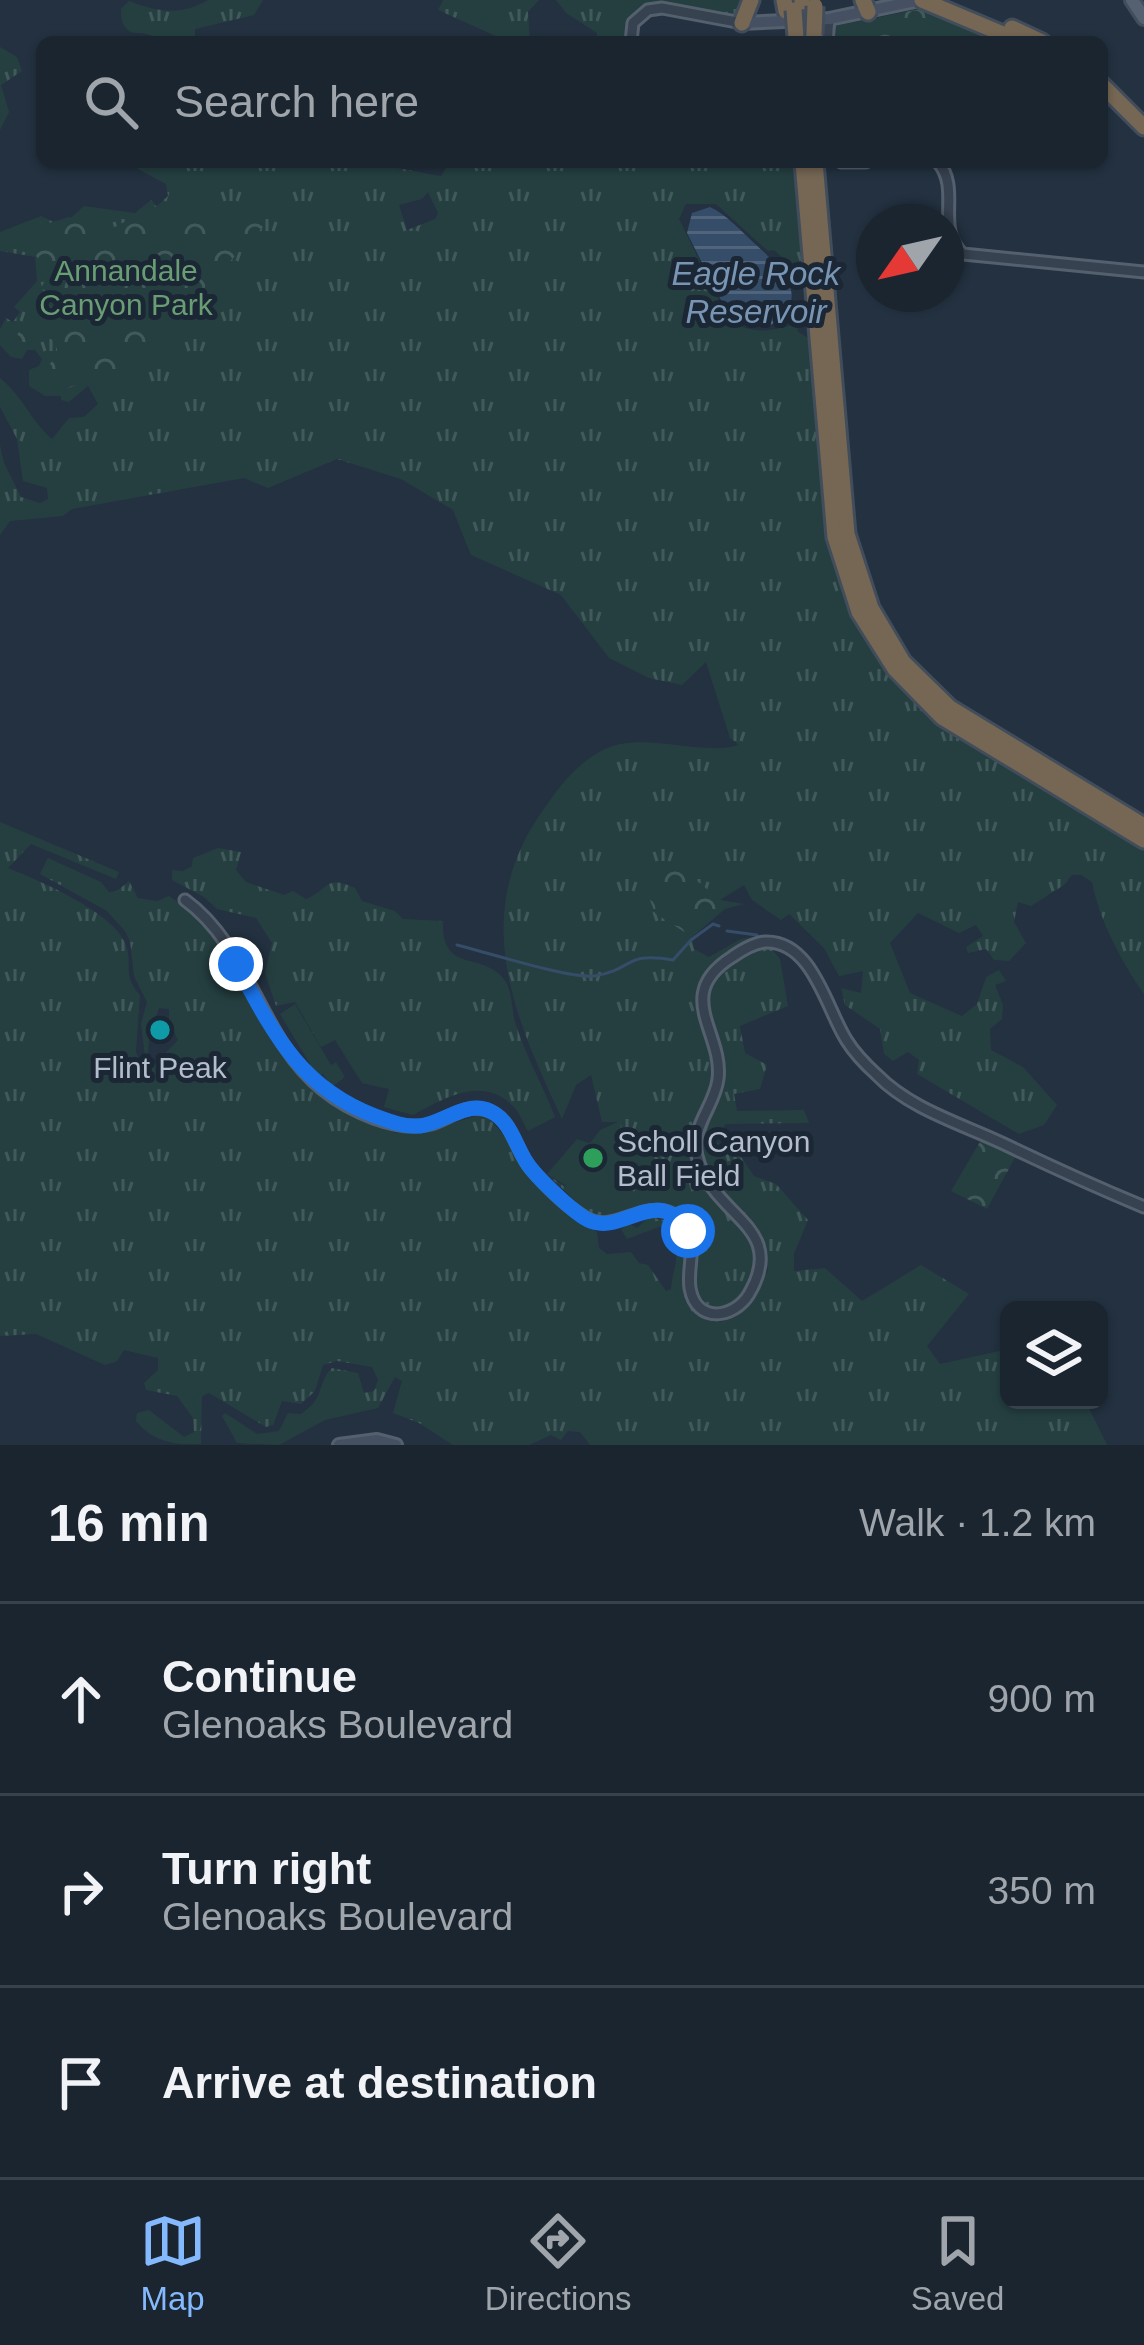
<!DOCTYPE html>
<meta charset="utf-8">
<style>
:root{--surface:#1a2530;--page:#27313c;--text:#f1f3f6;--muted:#9fa5ab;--line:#38424c;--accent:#85b9fe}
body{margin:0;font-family:Arial,sans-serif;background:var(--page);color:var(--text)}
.controls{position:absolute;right:36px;bottom:36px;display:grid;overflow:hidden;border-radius:18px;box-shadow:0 3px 9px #0004}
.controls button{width:108px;height:108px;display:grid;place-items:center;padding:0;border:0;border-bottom:3px solid var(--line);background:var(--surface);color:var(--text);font:60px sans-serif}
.compass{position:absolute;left:856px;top:204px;width:108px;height:108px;border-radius:50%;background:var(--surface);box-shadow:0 3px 9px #0004;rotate:236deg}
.stop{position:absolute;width:36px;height:36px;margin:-27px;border:9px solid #1a73e8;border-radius:50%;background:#fff}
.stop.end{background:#1a73e8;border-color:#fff;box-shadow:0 3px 12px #0008}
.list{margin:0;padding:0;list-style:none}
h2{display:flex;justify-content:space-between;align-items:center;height:156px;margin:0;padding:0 48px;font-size:51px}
h2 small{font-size:39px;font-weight:400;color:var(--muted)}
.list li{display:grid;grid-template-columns:78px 1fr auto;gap:36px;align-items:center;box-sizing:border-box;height:192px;padding:0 48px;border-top:3px solid var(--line)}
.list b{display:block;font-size:45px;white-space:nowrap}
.list p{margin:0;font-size:39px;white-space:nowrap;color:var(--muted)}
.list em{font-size:39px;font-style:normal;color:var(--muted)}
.icon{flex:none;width:66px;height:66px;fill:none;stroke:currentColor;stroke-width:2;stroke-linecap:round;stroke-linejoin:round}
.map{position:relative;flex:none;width:1144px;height:1445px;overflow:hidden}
.search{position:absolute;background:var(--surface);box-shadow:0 3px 9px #0004;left:36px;right:36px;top:36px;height:132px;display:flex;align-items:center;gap:30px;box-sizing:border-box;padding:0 42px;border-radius:18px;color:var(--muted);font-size:45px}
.sheet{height:732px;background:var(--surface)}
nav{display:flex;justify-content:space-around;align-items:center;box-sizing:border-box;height:168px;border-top:3px solid var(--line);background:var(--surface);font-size:33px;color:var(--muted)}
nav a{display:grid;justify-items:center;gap:6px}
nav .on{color:var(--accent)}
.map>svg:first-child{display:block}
</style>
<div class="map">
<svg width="1144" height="1445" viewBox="0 0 1144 1445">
<defs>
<pattern id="grass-tufts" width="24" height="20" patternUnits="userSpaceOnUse" patternTransform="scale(3)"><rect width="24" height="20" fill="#253f41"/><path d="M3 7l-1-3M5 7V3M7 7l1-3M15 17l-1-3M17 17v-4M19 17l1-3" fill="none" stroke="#42595b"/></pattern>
<pattern id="forest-crowns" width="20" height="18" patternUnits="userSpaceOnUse" patternTransform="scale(3)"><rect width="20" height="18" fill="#253f41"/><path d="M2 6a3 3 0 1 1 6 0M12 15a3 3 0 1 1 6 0" fill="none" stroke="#42595b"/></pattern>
<pattern id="water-rules" width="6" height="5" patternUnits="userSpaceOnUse" patternTransform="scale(3)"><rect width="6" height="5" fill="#354d68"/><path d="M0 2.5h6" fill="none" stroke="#50657c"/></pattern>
</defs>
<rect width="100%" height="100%" fill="#233140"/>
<g fill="url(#grass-tufts)" fill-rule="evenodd">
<path d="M208 0H263L254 15 195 29V37C176 48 164 39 146 34 137 31 133 36 126 28 121 23 121 16 121 9L129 1C158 12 180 16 208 0Z"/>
<polygon points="443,0 539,0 528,12 530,42 497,42 498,37 438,10"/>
<polygon points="556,0 748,0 741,18 650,5 633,18 628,42 590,42 597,40 597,33 566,13"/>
<polygon points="0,47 17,57 22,71 1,85 9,112 0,130"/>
<path d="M135 162H401L397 168 441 176 450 162H795L805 260 790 264 774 250 768 251 716 204H686L679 219 728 319C749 335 774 332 797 323L798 332 810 339C822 490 813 629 948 729 1009 774 1081 804 1144 847V994C1119 958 1099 918 1092 882L1081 875H1072L1064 885 1031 906 1018 902 1014 922 1026 943 1009 961 994 960 986 949 968 953 966 947 983 936 976 925 959 933 918 913 890 943 910 993 962 1016 977 1004 986 977 999 970 1006 981 995 985 1003 1005 1002 1019 990 1029 991 1050 1023 1067 1057 1105 1044 1125 1019 1134 917 1074 919 1060 908 1052 893 1061 884 1054 880 1029 845 1005 841 988 861 993 863 971 839 976 824 948 789 914 781 920 752 900 744 885 720 900 655 913 692 937 694 949 709 957 741 939 761 936 780 959 788 1006 740 1026 745 1053 767 1065 760 1089 734 1094 737 1111 804 1110 809 1123 726 1124 715 1141 741 1157 754 1176 776 1184 808 1220 794 1254V1271L825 1268 862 1301 921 1265 969 1294 927 1346 940 1364 1009 1349V1400H1085L1107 1445H590L580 1432 568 1431 561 1440 551 1435 529 1445H453L419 1423 393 1413 402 1381 395 1377 378 1408 325 1420 279 1445 237 1443 222 1416 225 1413 257 1434 279 1431 288 1413 301 1414C327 1397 316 1383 332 1368L358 1373 364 1393 374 1391 378 1380 372 1367 337 1361 323 1365 315 1391 301 1404 282 1401 273 1425 266 1427 209 1393 202 1396 201 1444C174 1445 153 1442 136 1421L137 1413 149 1410 184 1437 194 1432 193 1418 177 1396 146 1390 144 1383 158 1370V1358L124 1350 117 1361 105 1365 36 1334 0 1336V822L119 872 116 879 31 844 8 868C38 880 113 912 125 943 134 965 121 974 140 995L136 1052 142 1065H154L178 1040 169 1021V1009L159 1008 149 1035 148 1058 145 1056 141 1024 147 1002 134 976 130 941 125 931 107 911 40 874 48 858 101 882 109 892 117 891 129 881 138 898 157 901 169 896 193 912 219 942 259 1017 300 1075 324 1097 395 1133H421L482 1114C504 1129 509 1147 523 1167 542 1193 571 1214 597 1232L599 1248 607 1254 631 1252 639 1263 648 1265 666 1291 671 1289C674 1258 686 1254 661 1226L627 1239 621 1229 630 1224 637 1228 649 1217 673 1222C706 1258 665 1300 720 1322L739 1313 768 1271C761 1200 699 1208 701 1133L695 1128C671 1220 812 1221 731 1310L708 1306 695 1290C700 1241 701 1227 653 1205L620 1215 591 1216 547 1174 565 1187 620 1122H602L591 1075 576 1085 562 1119C515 1018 470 919 539 816 557 790 574 765 603 750 642 730 699 757 739 745L730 738 706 662 682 685 649 678 609 658 561 595 471 555 453 510 401 479 337 459 268 488 244 478 72 509 63 516 10 521 0 535V445L4 463 21 497 40 503 48 499 47 488 23 481 17 439 0 407V378C25 399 30 420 52 439L69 418 84 417 98 404 88 386 69 402 61 400V396H45L29 386V370L39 366 42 359 35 350H27L22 359 11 357 0 345V329L6 318 13 322 20 312 14 307 37 281 35 257 0 251V232L41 216 62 226 84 206 135 213 151 200 157 206 168 196 166 184 138 169ZM428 192 438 213 435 219 407 230 399 205 422 199Z"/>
<path d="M218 848 241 852 236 870 246 882 284 895 293 891 306 899C329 890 324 874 355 888L362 901 395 911 403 919 443 921C441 974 480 951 503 978 513 989 511 1008 515 1022 525 1054 543 1086 555 1117L528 1131C523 1123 520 1113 513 1106 483 1075 444 1098 413 1115L384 1107 389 1089 362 1083 335 1040 321 1047 295 1002 276 1006 265 973 272 943 256 918 217 909 204 897 172 880V870L183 871 192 866 193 858Z"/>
</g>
<g fill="url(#forest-crowns)">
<polygon points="925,8 1009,42 833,42 835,26"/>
<path d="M152 201 166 221C197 200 226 223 257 215L264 226 96 400 86 381 61 391 46 366 58 358 56 343 43 333 33 348 16 338 25 318 35 322 59 299 41 288 47 277 66 281 71 271 66 264 45 269 27 242 43 220 49 223 69 217 109 230 143 212Z"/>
<polygon points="672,860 720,900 744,904 725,909 692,937 655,913 645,887"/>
<polygon points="984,1135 1018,1152 987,1209 951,1191"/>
</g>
<g fill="#253f41">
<polygon points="933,19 968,30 960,42 925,42"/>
<polygon points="295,1004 331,1065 336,1062 345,1077 332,1087 323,1074 317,1076 280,1014"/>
<polygon points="620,1121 629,1192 595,1203 547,1174 577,1139 590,1143 600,1130"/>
</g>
<path fill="url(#water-rules)" d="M710 207C727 215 740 230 754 243 779 266 815 297 771 325L746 327 727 312 687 233 692 213Z"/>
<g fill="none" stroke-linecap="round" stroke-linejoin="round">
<g stroke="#354d68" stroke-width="3">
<polyline points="727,931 757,935"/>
<path d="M457 945C486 952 570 979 594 976 634 970 624 951 673 960L691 940 713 924 719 926"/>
</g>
<defs>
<g id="tertiary">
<polyline points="631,42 633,23 648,10 662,8 742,23"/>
<polyline points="827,42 829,19"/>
<polyline points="841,162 866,162"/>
<path d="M938 162C962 190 934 228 963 254L1144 272"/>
<path d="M185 900C250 947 260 1039 322 1089 349 1111 397 1133 431 1124 448 1119 464 1105 483 1109 513 1115 514 1150 532 1170 546 1186 567 1207 586 1218 614 1235 642 1199 673 1214 704 1231 686 1263 690 1288 696 1324 734 1319 749 1294 789 1225 712 1218 697 1156 690 1127 715 1106 718 1079 724 1033 672 995 732 957 742 950 753 943 765 942 813 940 827 1011 847 1041 855 1054 866 1065 877 1075 910 1109 962 1124 1004 1144 1050 1166 1096 1187 1144 1207"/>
</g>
<g id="secondary">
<polyline points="742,23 829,19 920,0"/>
<polyline points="339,1445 377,1440 396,1445"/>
</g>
<polyline id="primary" points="1132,0 1144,18"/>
<g id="motorway">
<polyline points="784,0 786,11"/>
<polyline points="802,0 803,10"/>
<polyline points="863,0 868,12"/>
<polyline points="922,0 1022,42"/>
<polyline points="742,23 751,0"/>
<polyline points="1012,28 1042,42"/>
<polyline points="805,36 805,42"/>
<polyline points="1102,85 1144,127"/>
<polyline points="803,162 835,537 859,612 895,669 942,717 1144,840"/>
<polyline points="815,162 847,534 871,608 903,662 950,708 1144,826"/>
</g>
</defs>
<use href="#tertiary" stroke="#55606e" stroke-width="15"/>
<use href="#secondary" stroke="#55606e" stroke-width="16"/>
<use href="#primary" stroke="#434e5c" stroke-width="18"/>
<use href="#motorway" stroke="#424d5b" stroke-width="21"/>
<use href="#tertiary" stroke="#374250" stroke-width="9"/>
<use href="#secondary" stroke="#455163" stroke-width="10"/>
<use href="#primary" stroke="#556170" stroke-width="12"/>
<use href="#motorway" stroke="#766754" stroke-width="15"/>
<defs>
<g id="motorway-bridge">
<polyline points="794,10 796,38"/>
<polyline points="814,35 815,6"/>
</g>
</defs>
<use href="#motorway-bridge" stroke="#424d5b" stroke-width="21" stroke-linecap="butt"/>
<use href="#motorway-bridge" stroke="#766754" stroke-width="15"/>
</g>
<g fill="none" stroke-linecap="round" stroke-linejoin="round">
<path stroke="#1a73e8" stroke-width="15" d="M236 964C273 1032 299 1087 375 1116 391 1122 404 1127 420 1126 443 1123 467 1100 490 1111 511 1121 515 1145 527 1163 536 1177 573 1212 588 1220 623 1237 656 1182 688 1231"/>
</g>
<circle fill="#0f9aa8" stroke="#1c2735" stroke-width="4.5" cx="160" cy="1030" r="12"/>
<circle fill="#2e9e5b" stroke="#1c2735" stroke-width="4.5" cx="593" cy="1158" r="12"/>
<g text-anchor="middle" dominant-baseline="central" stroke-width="10" stroke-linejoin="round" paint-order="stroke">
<g font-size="30" fill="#699d73" stroke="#1c2735">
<text x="126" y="270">Annandale<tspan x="126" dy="34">Canyon Park</tspan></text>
</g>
<g font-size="30" fill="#b3bdcb" stroke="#1c2735">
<text x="160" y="1067">Flint Peak</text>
<text x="617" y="1141" text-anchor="start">Scholl Canyon<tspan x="617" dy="34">Ball Field</tspan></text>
</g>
<g font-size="33" font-style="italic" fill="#7995b4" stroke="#1c2735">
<text x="756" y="273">Eagle Rock<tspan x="756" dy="38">Reservoir</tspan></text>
</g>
</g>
</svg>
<div class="controls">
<button><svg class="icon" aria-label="layers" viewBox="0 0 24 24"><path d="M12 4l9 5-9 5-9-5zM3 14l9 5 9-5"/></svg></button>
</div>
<svg class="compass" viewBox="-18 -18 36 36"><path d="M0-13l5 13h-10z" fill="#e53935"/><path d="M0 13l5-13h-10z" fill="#9fa5ab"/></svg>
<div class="stop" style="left:688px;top:1231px"></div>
<div class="stop end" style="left:236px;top:964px"></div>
<div class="search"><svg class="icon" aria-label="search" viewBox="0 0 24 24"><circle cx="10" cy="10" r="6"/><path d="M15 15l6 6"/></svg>Search here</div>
</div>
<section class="sheet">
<h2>16 min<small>Walk · 1.2 km</small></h2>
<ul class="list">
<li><svg class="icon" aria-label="ahead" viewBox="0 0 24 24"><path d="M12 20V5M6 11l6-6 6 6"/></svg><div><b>Continue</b><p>Glenoaks Boulevard</p></div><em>900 m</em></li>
<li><svg class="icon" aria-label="right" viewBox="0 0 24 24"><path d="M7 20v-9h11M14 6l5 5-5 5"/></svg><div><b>Turn right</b><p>Glenoaks Boulevard</p></div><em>350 m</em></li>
<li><svg class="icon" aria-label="arrive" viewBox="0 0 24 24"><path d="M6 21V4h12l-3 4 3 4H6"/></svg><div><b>Arrive at destination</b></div></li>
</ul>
</section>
<nav>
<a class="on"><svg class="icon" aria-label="map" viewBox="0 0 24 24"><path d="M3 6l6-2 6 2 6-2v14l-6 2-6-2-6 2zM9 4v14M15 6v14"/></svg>Map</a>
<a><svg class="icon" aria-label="directions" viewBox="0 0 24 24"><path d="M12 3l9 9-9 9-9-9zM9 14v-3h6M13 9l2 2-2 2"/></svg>Directions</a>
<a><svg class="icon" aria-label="saved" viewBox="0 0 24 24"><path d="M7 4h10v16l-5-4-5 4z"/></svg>Saved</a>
</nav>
